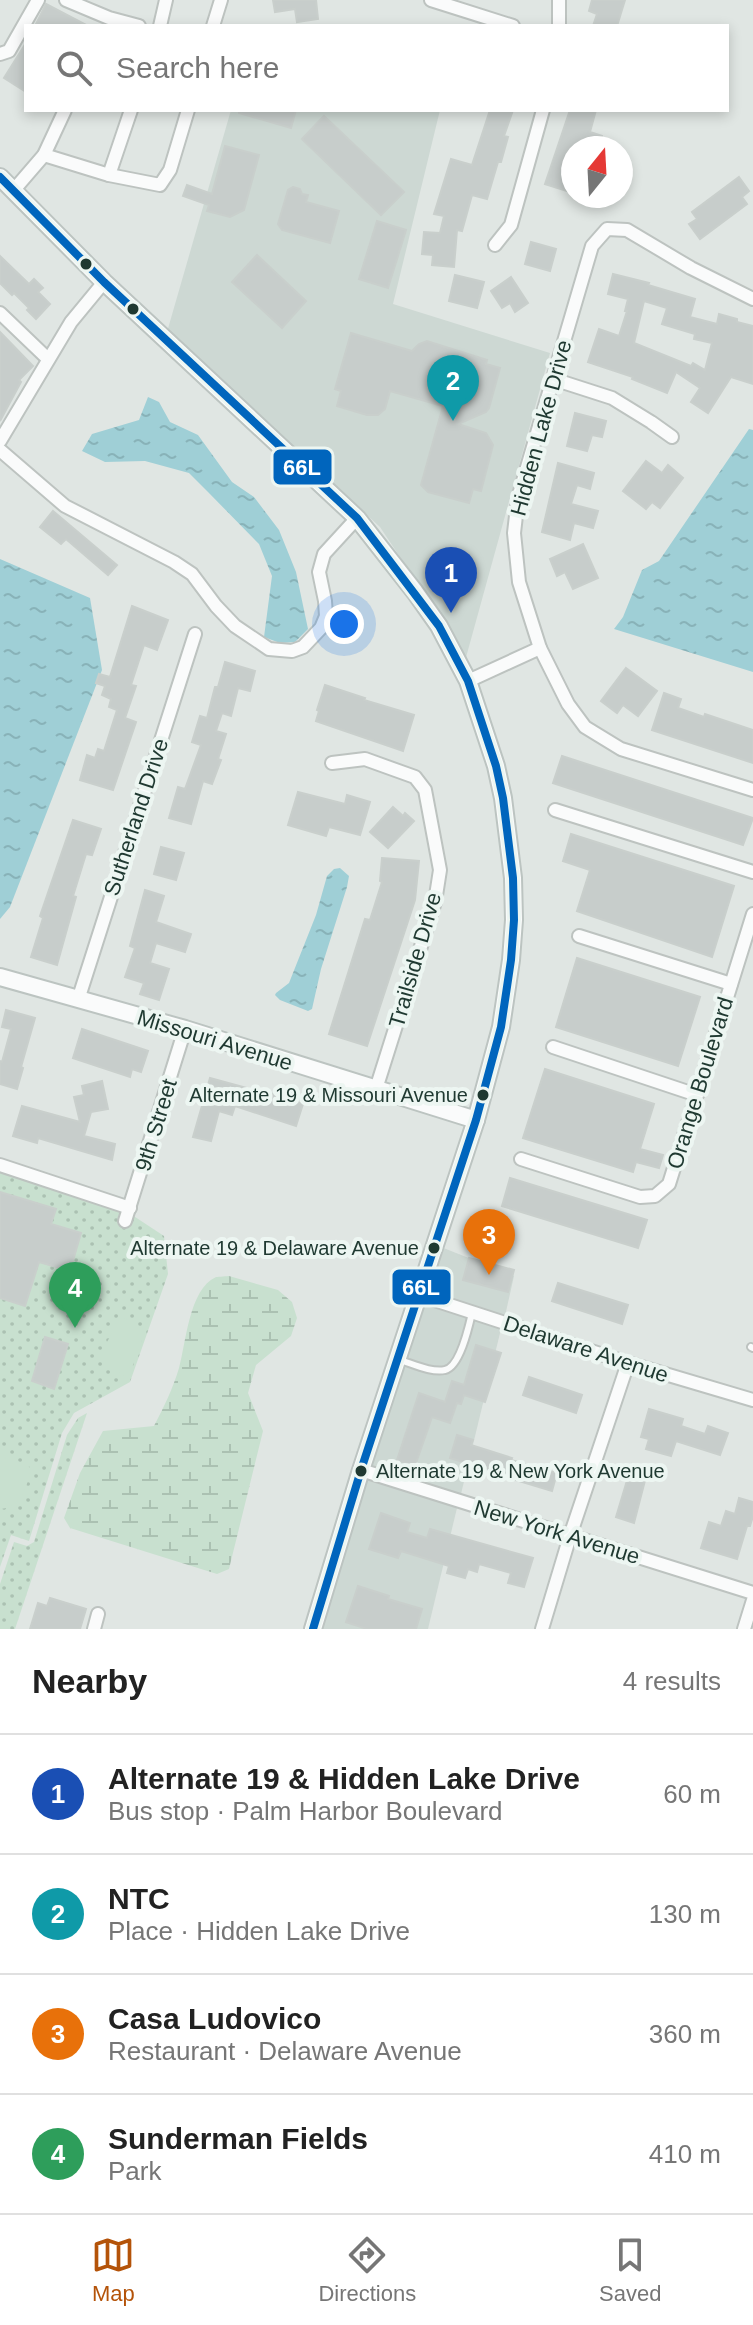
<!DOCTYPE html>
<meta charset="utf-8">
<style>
:root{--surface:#fff;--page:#f6f6f6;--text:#222;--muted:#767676;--line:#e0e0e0;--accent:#b45309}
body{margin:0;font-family:Helvetica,sans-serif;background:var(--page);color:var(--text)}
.compass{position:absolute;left:561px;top:136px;width:72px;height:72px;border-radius:50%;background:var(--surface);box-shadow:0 4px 12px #0003;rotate:18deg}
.you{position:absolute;left:344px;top:624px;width:28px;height:28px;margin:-20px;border:6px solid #fff;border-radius:50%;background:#1a73e8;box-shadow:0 0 0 12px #1a73e833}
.badge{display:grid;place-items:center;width:52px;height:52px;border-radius:50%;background:var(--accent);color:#fff;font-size:26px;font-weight:700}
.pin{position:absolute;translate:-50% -66px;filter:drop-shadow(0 2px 4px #0008)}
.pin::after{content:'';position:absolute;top:42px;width:28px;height:24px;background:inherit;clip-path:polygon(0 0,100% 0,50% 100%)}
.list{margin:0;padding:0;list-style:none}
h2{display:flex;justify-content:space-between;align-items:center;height:104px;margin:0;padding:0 32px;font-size:34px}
h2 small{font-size:26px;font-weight:400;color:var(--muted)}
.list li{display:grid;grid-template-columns:52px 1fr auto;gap:24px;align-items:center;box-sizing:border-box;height:120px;padding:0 32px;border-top:2px solid var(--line)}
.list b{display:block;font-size:30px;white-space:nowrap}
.list p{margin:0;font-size:26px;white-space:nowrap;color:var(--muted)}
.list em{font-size:26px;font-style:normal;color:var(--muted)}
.icon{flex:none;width:44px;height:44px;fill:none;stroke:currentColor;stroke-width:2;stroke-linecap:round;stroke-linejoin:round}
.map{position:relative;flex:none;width:753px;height:1629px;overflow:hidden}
.search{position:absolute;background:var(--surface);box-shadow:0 4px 12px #0003;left:24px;right:24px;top:24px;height:88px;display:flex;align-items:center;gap:20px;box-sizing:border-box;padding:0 28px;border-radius:0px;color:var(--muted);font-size:30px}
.sheet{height:584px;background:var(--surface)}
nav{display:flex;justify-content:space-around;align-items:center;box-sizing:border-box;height:112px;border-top:2px solid var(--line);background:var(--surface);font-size:22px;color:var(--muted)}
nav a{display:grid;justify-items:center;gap:4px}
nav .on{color:var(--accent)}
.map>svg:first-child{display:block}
</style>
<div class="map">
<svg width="753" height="1629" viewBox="0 0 753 1629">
<defs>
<pattern id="wetland-marsh" width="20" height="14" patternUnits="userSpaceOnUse" patternTransform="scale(2)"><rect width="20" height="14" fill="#c8e0cf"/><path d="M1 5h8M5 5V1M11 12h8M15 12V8" fill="none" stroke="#abc1b2"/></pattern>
<pattern id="park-dots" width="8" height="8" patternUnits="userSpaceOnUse" patternTransform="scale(2)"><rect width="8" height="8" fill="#c8e0cf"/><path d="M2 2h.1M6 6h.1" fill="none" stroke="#abc1b2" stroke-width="1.8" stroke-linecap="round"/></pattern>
<pattern id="water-ripples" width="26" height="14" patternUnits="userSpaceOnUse" patternTransform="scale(2)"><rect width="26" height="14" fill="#9fcfd6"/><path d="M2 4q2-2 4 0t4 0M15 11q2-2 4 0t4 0" fill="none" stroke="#88b2b8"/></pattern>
</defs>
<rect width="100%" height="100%" fill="#e0e6e3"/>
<g fill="#cdd8d3">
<polygon points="231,110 440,110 393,304 550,353 465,661 440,617 380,527 167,332"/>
<polygon points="441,1247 514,1276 505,1316 427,1291"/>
<polygon points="423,1304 501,1329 461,1494 369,1465"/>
<polygon points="365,1478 457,1508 428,1629 319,1629"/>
</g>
<path fill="url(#wetland-marsh)" d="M229 1276 278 1290 292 1302 297 1318 291 1336 256 1365 248 1393 263 1431 229 1569 217 1574 70 1528 64 1518 80 1473 103 1431 154 1426C164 1407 173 1388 179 1368 186 1343 189 1289 216 1277 218 1277 228 1276 229 1276Z"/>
<g fill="url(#park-dots)">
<polygon points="0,1172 126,1211 164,1236 168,1274 130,1382 74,1413 62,1433 29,1541 11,1535 0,1567"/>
<polygon points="87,1413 15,1629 0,1629 0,1584 14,1542 27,1546 34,1542 67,1435 78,1418"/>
</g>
<g fill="#c8e0cf">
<polygon points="121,1316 146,1330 128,1379 99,1357"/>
<path d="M2 1457 27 1464 31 1469C26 1488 22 1508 0 1509V1458Z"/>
</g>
<g fill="url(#water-ripples)">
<polygon points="148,397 159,402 170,422 198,435 232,482 254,497 279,530 296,572 308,629 295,642 280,643 264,637 272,576 259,544 208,492 189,473 145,461 105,462 82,451 92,434 139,420"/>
<polygon points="749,429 753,430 753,672 614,629 623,617 642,570 659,561"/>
<polygon points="0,559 90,598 102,670 10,907 0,919"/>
<polygon points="340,868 349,876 347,887 321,969 312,1009 308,1011 280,1000 275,995 276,993 289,983 316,915 327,876 334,869"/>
</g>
<g fill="#c7cdcb" stroke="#c9cfcc" stroke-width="2" fill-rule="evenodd">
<polygon points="273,0 316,0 318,19 297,22 295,9 275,12"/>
<polygon points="592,0 625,0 617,26 593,26 597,14 589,11"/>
<polygon points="46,4 88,26 35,26"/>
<polygon points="26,43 26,92 4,78"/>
<polygon points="239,110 296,110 291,128 239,113"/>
<polygon points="490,110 513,110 504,136 508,137 501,162 498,162 487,199 472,195 462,231 457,230 454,267 432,265 433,255 422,254 424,232 440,233 444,216 434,214 451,159 472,165"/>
<polygon points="570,110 596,110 590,132 602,136 598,148 573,148 573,193 545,184"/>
<polygon points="324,116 404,192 381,215 302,139"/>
<polygon points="225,146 259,155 244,210 230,217 207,211 209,205 183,196 187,185 212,194"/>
<polygon points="739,177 749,191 742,197 747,204 700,239 689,224 697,219 692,212"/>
<polygon points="293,187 300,189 302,194 308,195 306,202 339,211 330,243 282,230 278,224 288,190"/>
<polygon points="377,221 406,230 388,288 359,279"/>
<polygon points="531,242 556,249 550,271 525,264"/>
<polygon points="257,255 306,301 282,328 232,282"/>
<polygon points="0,256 29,284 34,279 43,288 38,292 50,304 36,319 27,310 29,308 14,293 12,295 0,283"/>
<path d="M613 274 649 283 648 285 695 299 690 317 717 324 719 314 737 319V322L753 326V384L731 377 708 413 691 402 700 388 676 372 667 393 632 379 633 377 588 362 599 329 619 336 627 311H625L628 299 608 294ZM644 301 667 308 662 324 695 334 694 339 712 343 705 370 693 363 691 366 634 343Z"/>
<polygon points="455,275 484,282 477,308 449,301"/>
<polygon points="511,277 528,303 515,312 510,303 502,308 491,291"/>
<polygon points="0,332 33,366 19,380 21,382 0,421"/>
<polygon points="351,333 412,351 419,344 427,341 487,360 486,364 500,368 489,408 486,412 458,424 486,433 493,445 481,491 473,489 469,503 428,492 421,485 443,406 390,391 385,409 378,415 367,415 337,406 341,391 335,389"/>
<polygon points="575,413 606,421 602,437 592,435 587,451 567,446"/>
<polygon points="646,461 662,473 668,465 683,478 660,508 652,502 646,509 623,491"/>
<polygon points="558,463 594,473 590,489 577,485 571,504 598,511 593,528 574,523 570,540 542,532"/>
<polygon points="53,511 117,565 108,575 66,539 61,544 40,527"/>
<polygon points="583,544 598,578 573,589 565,572 557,576 550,559"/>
<polygon points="132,606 168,620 157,650 144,645 131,685 136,686 125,718 136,722 113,790 80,780 87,755 95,758 98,749 104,751 117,710 109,707 111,699 102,695 105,686 96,683 99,674 110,677"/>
<polygon points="225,662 255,671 250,691 238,688 231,716 222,713 216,731 226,734 218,759 221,760 212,784 203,781 191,824 169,818 178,787 185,789 201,745 192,742 200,716 207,718 215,687 218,687"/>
<polygon points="626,668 657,691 638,716 623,705 617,713 601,701"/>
<polygon points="325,685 365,698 364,700 414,715 403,751 316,721 319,711 317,710"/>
<polygon points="664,693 681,699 678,708 704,717 705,714 753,730 753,763 652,730"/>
<polygon points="562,756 753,818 743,845 553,783"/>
<polygon points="298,792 345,804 347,795 370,802 360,835 329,827 326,836 288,825"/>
<polygon points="393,807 403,816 405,813 414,821 388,848 370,832"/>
<polygon points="73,820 101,829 92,855 86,854 73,896 76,897 57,965 31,957 43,918 40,916"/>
<polygon points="571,834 734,886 712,957 577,911 590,870 563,861"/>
<polygon points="161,847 184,853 176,880 154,874"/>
<polygon points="382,858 419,861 415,900 367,1046 329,1034 365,919 370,920 382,882 380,881"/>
<polygon points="145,890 164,896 156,922 191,934 185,952 156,943 150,963 169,969 159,1000 140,994 144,983 125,977 135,948 130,946"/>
<polygon points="577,958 700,997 678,1066 556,1027"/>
<polygon points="6,1010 35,1018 21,1067 23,1068 17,1089 0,1084 0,1061 2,1062 11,1029 2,1027"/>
<polygon points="82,1029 148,1051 141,1072 132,1069 130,1077 73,1058"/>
<polygon points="545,1069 654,1104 640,1149 663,1155 659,1168 636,1162 633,1172 523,1138"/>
<polygon points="210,1078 254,1090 255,1088 303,1104 296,1126 235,1106 232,1115 219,1111 211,1141 193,1137"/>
<polygon points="102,1081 108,1109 91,1112 84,1136 115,1144 112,1160 38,1138 37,1143 13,1136 22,1106 80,1122 74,1097 84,1095 82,1086"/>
<polygon points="510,1178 647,1220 638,1248 502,1206"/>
<polygon points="0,1192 56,1209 51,1224 81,1233 70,1271 39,1262 25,1306 0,1298"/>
<polygon points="469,1258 514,1270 508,1292 463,1280"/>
<polygon points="558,1283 628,1305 622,1324 552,1301"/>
<polygon points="45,1337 68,1344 54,1389 32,1381"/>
<polygon points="476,1345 501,1353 485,1402 464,1395 461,1404 457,1403 450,1423 432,1417 415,1466 397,1460 419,1393 445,1402 452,1381 464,1385"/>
<polygon points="529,1377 582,1395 576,1413 523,1395"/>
<polygon points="649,1409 683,1419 681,1426 705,1434 708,1426 728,1433 720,1455 676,1441 671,1456 646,1449 649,1439 641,1437"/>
<polygon points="457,1435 473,1440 471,1445 512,1458 511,1460 557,1473 552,1491 479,1469 480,1467 450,1458"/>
<polygon points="632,1464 648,1469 634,1523 616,1517"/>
<polygon points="739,1498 753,1502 753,1516 750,1526 747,1526 737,1559 701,1548 709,1522 721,1526 726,1511 735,1514"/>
<polygon points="381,1513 410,1523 407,1532 427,1538 430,1529 533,1558 524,1587 508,1583 511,1573 479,1564 477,1572 468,1569 465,1578 447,1573 449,1566 401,1551 398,1558 369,1549"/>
<polygon points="358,1586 389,1596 388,1599 422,1609 416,1629 367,1629 346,1622"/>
<polygon points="50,1598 86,1609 80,1629 30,1629 38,1603 47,1606"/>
</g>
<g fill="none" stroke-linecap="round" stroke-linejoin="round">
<defs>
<g id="lane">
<polyline points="751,1347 753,1348"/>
<path d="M400 1360C413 1364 432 1373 445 1370 460 1367 469 1326 472 1313"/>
</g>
<g id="street">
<polyline points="66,0 109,18 139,26"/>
<polyline points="431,0 513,26"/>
<polyline points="160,26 166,0"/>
<polyline points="213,26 221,0"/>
<polyline points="559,26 559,0"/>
<polyline points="0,54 9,51 38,0"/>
<polyline points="44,155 109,175 160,185 170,170 188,110"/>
<polyline points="109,175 131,110"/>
<polyline points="13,191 44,155 65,110"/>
<polyline points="495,245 511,225 543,110"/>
<polyline points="753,299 691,268 627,230 607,229 592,246 518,498 514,533 519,582 540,648 568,704 585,727 621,749 753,790"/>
<polyline points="0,313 48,359"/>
<polyline points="553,379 612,398 651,422 672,437"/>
<polyline points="0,441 71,322 104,282"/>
<polyline points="0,450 65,506 174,562 192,574 216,606 235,626 269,649 292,651 303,647 321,628 326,616 325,601 319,572 324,554 357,518"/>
<polyline points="468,681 540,648"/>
<polyline points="332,763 365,759 415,777 425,790 440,870 435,902 376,1089"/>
<polyline points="555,810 753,872"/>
<polyline points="579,936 731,984"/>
<polyline points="78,1000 195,634"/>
<polyline points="553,1047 697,1095"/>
<polyline points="521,1159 640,1197 655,1196 669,1184 753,914"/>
<polyline points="0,1165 130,1208"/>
<polyline points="125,1221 185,1029"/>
<polyline points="419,1295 628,1363 753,1400"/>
<polyline points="361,1470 753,1593"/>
<polyline points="94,1629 98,1614"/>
<polyline points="542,1629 570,1536 628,1363"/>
<polyline points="744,1629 753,1600"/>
</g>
<g id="secondary">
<polyline points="0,177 104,282 357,518 415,592 439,626 468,681 496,766 503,798 513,878 514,920 511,960 501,1027 476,1120 361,1470 313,1629"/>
<polyline points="0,977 185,1029 476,1120"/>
</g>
</defs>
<use href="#lane" stroke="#bdc3c0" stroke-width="10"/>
<use href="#street" stroke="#bdc3c0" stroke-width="16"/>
<use href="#secondary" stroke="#bcc4c1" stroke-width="20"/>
<use href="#lane" stroke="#fafbfb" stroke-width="6"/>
<use href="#street" stroke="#fafbfb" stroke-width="12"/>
<use href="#secondary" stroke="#fafbfb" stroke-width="16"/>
<defs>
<polyline id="bus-1" points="0,177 104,282 357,518 439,626 468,681 496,766 503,798 513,878 514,920 511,960 501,1027 476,1120 361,1470 313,1629"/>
</defs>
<use href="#bus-1" stroke="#edf6f2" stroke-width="14"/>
<use href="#bus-1" stroke="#0065bd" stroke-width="8"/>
</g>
<g fill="#1f3931" stroke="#edf6f2" stroke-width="3">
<circle cx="86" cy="264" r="7"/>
<circle cx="133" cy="309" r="7"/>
<circle cx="483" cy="1095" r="7"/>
<circle cx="434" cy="1248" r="7"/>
<circle cx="361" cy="1471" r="7"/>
</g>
<g text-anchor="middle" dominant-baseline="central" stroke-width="8" stroke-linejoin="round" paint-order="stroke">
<g font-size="20" fill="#1f3931" stroke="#edf6f2" text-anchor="end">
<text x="468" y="1095">Alternate 19 &amp; Missouri Avenue</text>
<text x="419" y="1248">Alternate 19 &amp; Delaware Avenue</text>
<text x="376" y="1471" text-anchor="start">Alternate 19 &amp; New York Avenue</text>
</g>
<g font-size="22" fill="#1f3931" stroke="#edf6f2">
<text transform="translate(541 428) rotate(-75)">Hidden Lake Drive</text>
<text transform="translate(136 817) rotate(-72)">Sutherland Drive</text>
<text transform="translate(415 960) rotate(-74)">Trailside Drive</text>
<text transform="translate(215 1040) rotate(17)">Missouri Avenue</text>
<text transform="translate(700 1083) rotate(-73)">Orange Boulevard</text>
<text transform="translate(156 1125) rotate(-73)">9th Street</text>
<text transform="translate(586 1349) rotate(18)">Delaware Avenue</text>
<text transform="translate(557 1532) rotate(17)">New York Avenue</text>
</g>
</g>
<g stroke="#edf6f2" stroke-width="3">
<rect x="272" y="448" width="61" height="38" rx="8" fill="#0065bd"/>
<rect x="391" y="1268" width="61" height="38" rx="8" fill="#0065bd"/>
</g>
<g font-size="22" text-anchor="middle" font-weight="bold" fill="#fff">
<text x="302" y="475">66L</text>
<text x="421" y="1295">66L</text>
</g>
</svg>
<svg class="compass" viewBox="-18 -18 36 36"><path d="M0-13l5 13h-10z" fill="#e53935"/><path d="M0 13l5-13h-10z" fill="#767676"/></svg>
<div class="you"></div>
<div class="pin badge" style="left:451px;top:613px;background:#1a4fb4">1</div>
<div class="pin badge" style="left:453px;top:421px;background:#0f9aa8">2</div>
<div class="pin badge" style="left:489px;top:1275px;background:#e8710a">3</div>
<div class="pin badge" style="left:75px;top:1328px;background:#2e9e5b">4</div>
<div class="search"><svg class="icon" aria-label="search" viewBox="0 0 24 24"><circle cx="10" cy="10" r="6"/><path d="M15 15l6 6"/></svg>Search here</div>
</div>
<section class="sheet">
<h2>Nearby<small>4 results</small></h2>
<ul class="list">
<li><span class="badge" style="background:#1a4fb4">1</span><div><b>Alternate 19 &amp; Hidden Lake Drive</b><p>Bus stop · Palm Harbor Boulevard</p></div><em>60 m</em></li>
<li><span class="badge" style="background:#0f9aa8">2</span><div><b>NTC</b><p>Place · Hidden Lake Drive</p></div><em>130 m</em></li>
<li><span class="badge" style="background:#e8710a">3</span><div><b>Casa Ludovico</b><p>Restaurant · Delaware Avenue</p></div><em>360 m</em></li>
<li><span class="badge" style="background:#2e9e5b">4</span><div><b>Sunderman Fields</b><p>Park</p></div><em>410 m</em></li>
</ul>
</section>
<nav>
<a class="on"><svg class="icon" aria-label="map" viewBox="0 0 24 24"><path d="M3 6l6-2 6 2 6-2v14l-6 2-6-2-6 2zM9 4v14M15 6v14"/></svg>Map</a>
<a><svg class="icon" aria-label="directions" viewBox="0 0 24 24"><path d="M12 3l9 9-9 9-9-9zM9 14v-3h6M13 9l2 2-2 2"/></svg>Directions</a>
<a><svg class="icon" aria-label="saved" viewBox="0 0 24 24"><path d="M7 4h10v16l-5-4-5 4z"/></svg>Saved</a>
</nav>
